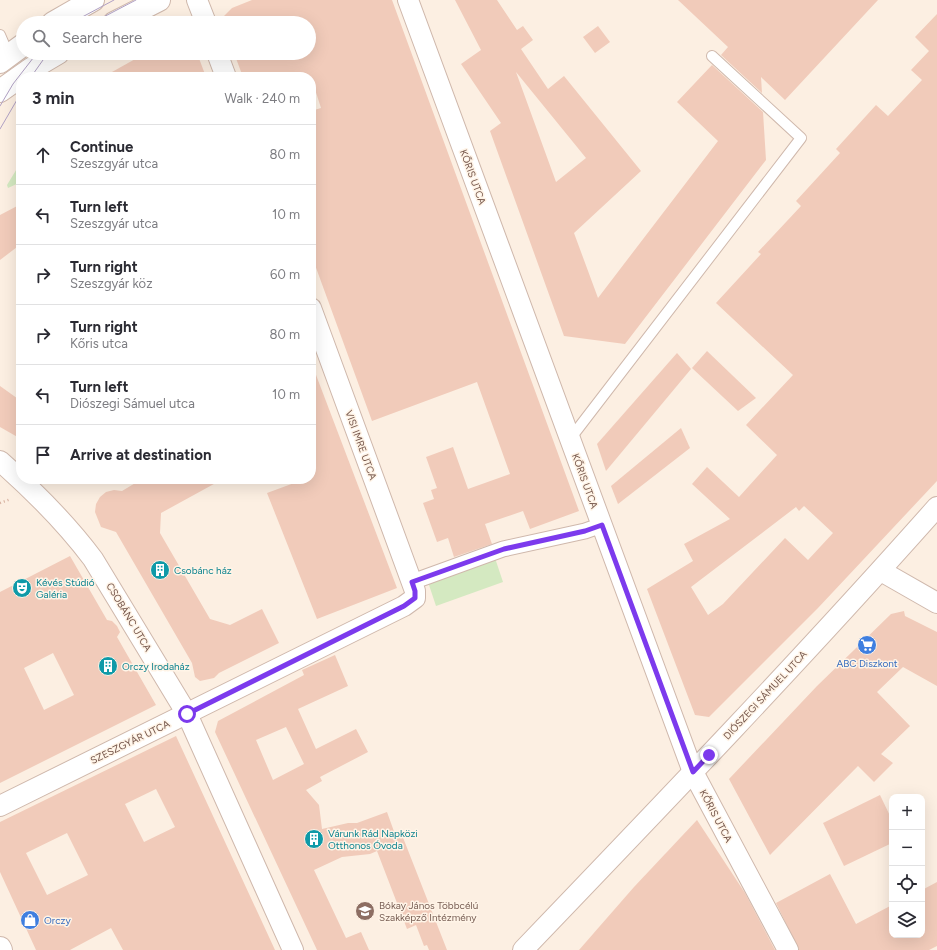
<!DOCTYPE html>
<meta charset="utf-8">
<style>
:root{--surface:#fff;--page:#f7f7f7;--text:#2b2b33;--muted:#7c7c81;--line:#e1e1e2}
body{margin:0;font-family:Figtree,sans-serif;background:var(--page);color:var(--text)}
.controls{position:absolute;right:12px;bottom:12px;display:grid;overflow:hidden;border-radius:8px;box-shadow:0 4px 16px #0002}
.controls button{width:36px;height:36px;display:grid;place-items:center;padding:0;border:0;border-bottom:1px solid var(--line);background:var(--surface);color:var(--text);font:20px sans-serif}
.stop{position:absolute;width:12px;height:12px;margin:-9px;border:3px solid #7c3aed;border-radius:50%;background:#fff}
.stop.end{background:#7c3aed;border-color:#fff;box-shadow:0 1px 4px #0008}
.list{margin:0;padding:0;list-style:none}
h2{display:flex;justify-content:space-between;align-items:center;height:52px;margin:0;padding:0 16px;font-size:17px}
h2 small{font-size:13px;font-weight:400;color:var(--muted)}
.list li{display:grid;grid-template-columns:26px 1fr auto;gap:12px;align-items:center;box-sizing:border-box;height:60px;padding:0 16px;border-top:1px solid var(--line)}
.list b{display:block;font-size:15px;white-space:nowrap}
.list p{margin:0;font-size:13px;white-space:nowrap;color:var(--muted)}
.list em{font-size:13px;font-style:normal;color:var(--muted)}
.icon{flex:none;width:22px;height:22px;fill:none;stroke:currentColor;stroke-width:2;stroke-linecap:round;stroke-linejoin:round}
.map{position:relative;flex:none;width:937px;height:950px;overflow:hidden}
.search{position:absolute;background:var(--surface);box-shadow:0 4px 16px #0002;left:16px;top:16px;width:300px;height:44px;display:flex;align-items:center;gap:10px;box-sizing:border-box;padding:0 14px;border-radius:22px;color:var(--muted);font-size:15px}
.panel{position:absolute;background:var(--surface);box-shadow:0 4px 16px #0002;left:16px;top:72px;width:300px;height:412px;border-radius:16px}
.map>svg:first-child{display:block}
</style>
<div class="map">
<svg width="937" height="950" viewBox="0 0 937 950">
<rect width="100%" height="100%" fill="#fcefe2"/>
<g fill="#d4e9c1">
<polygon points="21,162 21,182 8,188 7,185"/>
<polygon points="495,558 503,582 436,606 428,582"/>
</g>
<g fill="#f1cbba" fill-rule="evenodd">
<polygon points="252,0 392,0 579,511 530,529 523,511 485,524 492,544 454,557 448,538 437,542 423,503 434,499 431,490 437,488 426,457 453,447 468,489 510,474 477,382 372,421 311,254 311,111 321,108 311,77 243,77 234,53 309,53 309,23 225,23 224,16 232,8"/>
<path d="M455 0H497L517 30 523 26 533 40 521 49 548 89 564 76 641 171 574 233 598 298 718 141 677 102 712 65 763 112 766 160 625 344 564 336 490 131 501 123 461 64 481 50ZM516 72 586 158 556 182Z"/>
<polygon points="678,0 878,0 785,100 761,77 762,93 721,55 728,47"/>
<path d="M937 14V481L818 608 709 717 695 715 647 589 693 561 684 544 730 519 692 484 707 467 739 497 777 455 746 425 793 375 716 303 761 254 758 252 801 206 796 201 840 153 836 149 876 105 888 116 922 80 911 70 929 51 915 37ZM804 506 833 533 808 560 785 538 723 604 708 615 691 587 796 507 799 511Z"/>
<polygon points="598,26 610,42 595,53 583,37"/>
<polygon points="146,53 197,53 206,77 103,77"/>
<polygon points="21,204 21,244 0,260 0,215"/>
<polygon points="707,351 756,398 738,411 692,368"/>
<polygon points="677,353 691,369 606,471 597,444"/>
<polygon points="311,367 313,367 397,588 317,619 267,493 305,479 311,479"/>
<polygon points="0,386 21,401 21,439 0,427"/>
<polygon points="681,428 690,448 618,504 611,486"/>
<polygon points="142,479 223,479 161,513 160,533 210,619 230,625 262,609 279,643 219,673 214,678 200,681 195,677 192,663 116,532 101,527 95,512 96,504 100,497 106,492 114,490 122,491"/>
<path d="M70 556 107 620 112 621 117 626 120 632 117 637 156 705 0 783V592ZM53 653 74 695 44 710 24 668Z"/>
<polygon points="904,611 905,616 937,632 937,686 903,667 877,692 910,726 881,754 893,763 874,782 858,766 770,855 729,779 817,686 891,614"/>
<path d="M335 655 348 686 298 709 316 749 356 729 368 752 320 777 322 781 306 790 319 805 322 829 348 823H357L387 812 396 837 402 835 447 950H429L427 945 424 946 416 925 407 929 377 851 370 854 342 857 314 870 346 938 361 932 369 950H317L215 732 218 721 304 675 302 670ZM286 727 304 764 273 780 256 740Z"/>
<path d="M176 736 275 950H123L111 928 70 950H36L0 872V822ZM156 789 175 827 144 842 125 804ZM67 833 88 875 47 895 26 853Z"/>
<polygon points="880,795 892,820 892,843 844,866 823,823"/>
<polygon points="697,820 745,893 775,950 579,950 634,887"/>
<polygon points="830,874 856,924 892,905 892,935 922,935 922,890 937,882 937,946 929,950 799,950 776,903"/>
</g>
<g fill="none" stroke-linecap="round" stroke-linejoin="round">
<defs>
<g id="service">
<polyline points="0,35 9,56"/>
<polyline points="570,439 801,138 712,56"/>
</g>
<polyline id="pedestrian" points="412,582 503,549 585,531 602,525"/>
<g id="minor">
<polyline points="197,0 206,23"/>
<polyline points="408,0 693,772 788,950"/>
<polyline points="217,53 226,77"/>
<path d="M0 461C34 491 66 523 93 559L187 714 293 950"/>
<polyline points="881,571 937,603"/>
<polyline points="0,806 404,606 415,598 415,591 311,308"/>
<path d="M523 950C663 804 803 658 937 507"/>
</g>
<g id="tertiary">
<polyline points="53,23 93,0"/>
<polyline points="114,23 159,0"/>
<polyline points="0,62 23,45"/>
<polyline points="0,91 31,69 58,53"/>
<polyline points="0,948 1,950"/>
</g>
</defs>
<use href="#service" stroke="#cfb8ac" stroke-width="12"/>
<use href="#pedestrian" stroke="#cfb8ac" stroke-width="17"/>
<use href="#minor" stroke="#cfb8ac" stroke-width="22"/>
<use href="#tertiary" stroke="#cfb8ac" stroke-width="24"/>
<polyline stroke="#d5ae9d" stroke-width="2.5" stroke-dasharray="1 3" stroke-linecap="butt" points="0,503 11,499"/>
<use href="#service" stroke="#fff" stroke-width="10"/>
<use href="#pedestrian" stroke="#fff" stroke-width="15"/>
<use href="#minor" stroke="#fff" stroke-width="20"/>
<use href="#tertiary" stroke="#fff" stroke-width="22"/>
<g stroke="#b1a1c4" stroke-width="1">
<polyline points="71,23 114,0"/>
<polyline points="92,23 136,0"/>
<polyline points="31,77 43,60 50,53"/>
<polyline points="0,106 13,84 37,53"/>
<polyline points="0,129 21,93"/>
</g>
</g>
<g fill="none" stroke-linecap="round" stroke-linejoin="round">
<polyline stroke="#7c3aed" stroke-width="5" points="187,714 404,606 415,598 415,591 412,582 504,549 585,531 602,525 693,772 709,755"/>
</g>
<defs>
<symbol id="building-disc" viewBox="-11 -11 22 22"><circle r="9.5" fill="#0f9aa8" stroke="#fff4e7"/><path d="M-4-6H4V6H1V3H-1V6H-4ZM-2.5-4.3h1.7v1.8h-1.7ZM.8-4.3h1.7v1.8H.8ZM-2.5-1h1.7V.8h-1.7ZM.8-1h1.7V.8H.8Z" fill="#fff"/></symbol>
<symbol id="theatre-disc" viewBox="-11 -11 22 22"><circle r="9.5" fill="#0f9aa8" stroke="#fff4e7"/><path d="M-5-5.5Q0-4 5-5.5V0Q5 5 0 6Q-5 5-5 0ZM-3.3-2.5H-1v1.5H-3.3ZM1-2.5H3.3v1.5H1ZM-2.8 1Q0 5.5 2.8 1Z" fill="#fff"/></symbol>
<symbol id="supermarket-disc" viewBox="-11 -11 22 22"><circle r="9.5" fill="#3f7fe0" stroke="#fff4e7"/><path d="M-6-5.5h2.5l.6 2H6L4.5 2H-2.5L-4.4-4H-6ZM-1.5 3.2a1.3 1.3 0 1 0 .1 0ZM3 3.2a1.3 1.3 0 1 0 .1 0Z" fill="#fff"/></symbol>
<symbol id="school-disc" viewBox="-11 -11 22 22"><circle r="9.5" fill="#8d6e63" stroke="#fff4e7"/><path d="M0-5L7-2L0 1L-7-2ZM-4 1L0 2.5L4 1V4Q0 6-4 4Z" fill="#fff"/></symbol>
<symbol id="shop-disc" viewBox="-11 -11 22 22"><circle r="9.5" fill="#3f7fe0" stroke="#fff4e7"/><path d="M-5-2.5h2.3a2.7 3.5 0 0 1 5.4 0H5L5.5 6h-11ZM-1.5-2.5h3a1.5 2.3 0 0 0-3 0Z" fill="#fff"/></symbol>
</defs>
<g fill-rule="evenodd">
<use href="#building-disc" x="149" y="559" width="22" height="22"/>
<use href="#theatre-disc" x="11" y="577" width="22" height="22"/>
<use href="#supermarket-disc" x="856" y="634" width="22" height="22"/>
<use href="#building-disc" x="97" y="655" width="22" height="22"/>
<use href="#building-disc" x="303" y="828" width="22" height="22"/>
<use href="#school-disc" x="354" y="900" width="22" height="22"/>
<use href="#shop-disc" x="19" y="909" width="22" height="22"/>
</g>
<g text-anchor="middle" dominant-baseline="central" stroke-width="3" stroke-linejoin="round" paint-order="stroke">
<g font-size="10" fill="#735449" stroke="#fff4e7">
<text transform="translate(473 177) rotate(70)">KŐRIS UTCA</text>
<text transform="translate(361 445) rotate(70)">VISI IMRE UTCA</text>
<text transform="translate(585 481) rotate(70)">KŐRIS UTCA</text>
<text transform="translate(129 617) rotate(59)">CSOBÁNC UTCA</text>
<text transform="translate(765 695) rotate(-47)">DIÓSZEGI SÁMUEL UTCA</text>
<text transform="translate(130 742) rotate(-26)">SZESZGYÁR UTCA</text>
<text transform="translate(716 816) rotate(62)">KŐRIS UTCA</text>
</g>
<g font-size="10" fill="#0d838f" stroke="#fff4e7" text-anchor="start">
<text x="174" y="570">Csobánc ház</text>
<text x="36" y="582">Kévés Stúdió<tspan x="36" dy="12">Galéria</tspan></text>
<text x="122" y="666">Orczy Irodaház</text>
<text x="328" y="833">Várunk Rád Napközi<tspan x="328" dy="12">Otthonos Óvoda</tspan></text>
</g>
<g font-size="10" fill="#366cbe" stroke="#fff4e7">
<text x="867" y="663">ABC Diszkont</text>
<text x="44" y="920" text-anchor="start">Orczy</text>
</g>
<g font-size="10" fill="#785e54" stroke="#fff4e7" text-anchor="start">
<text x="379" y="905">Bókay János Többcélú<tspan x="379" dy="12">Szakképző Intézmény</tspan></text>
</g>
</g>
</svg>
<div class="controls">
<button>+</button>
<button>−</button>
<button><svg class="icon" aria-label="locate" viewBox="0 0 24 24"><circle cx="12" cy="12" r="6"/><path d="M12 2v4M12 18v4M2 12h4M18 12h4"/></svg></button>
<button><svg class="icon" aria-label="layers" viewBox="0 0 24 24"><path d="M12 4l9 5-9 5-9-5zM3 14l9 5 9-5"/></svg></button>
</div>
<div class="stop" style="left:187px;top:714px"></div>
<div class="stop end" style="left:709px;top:755px"></div>
<div class="search"><svg class="icon" aria-label="search" viewBox="0 0 24 24"><circle cx="10" cy="10" r="6"/><path d="M15 15l6 6"/></svg>Search here</div>
<section class="panel">
<h2>3 min<small>Walk · 240 m</small></h2>
<ul class="list">
<li><svg class="icon" aria-label="ahead" viewBox="0 0 24 24"><path d="M12 20V5M6 11l6-6 6 6"/></svg><div><b>Continue</b><p>Szeszgyár utca</p></div><em>80 m</em></li>
<li><svg class="icon" aria-label="left" viewBox="0 0 24 24"><path d="M17 20v-9H6M10 6l-5 5 5 5"/></svg><div><b>Turn left</b><p>Szeszgyár utca</p></div><em>10 m</em></li>
<li><svg class="icon" aria-label="right" viewBox="0 0 24 24"><path d="M7 20v-9h11M14 6l5 5-5 5"/></svg><div><b>Turn right</b><p>Szeszgyár köz</p></div><em>60 m</em></li>
<li><svg class="icon" aria-label="right" viewBox="0 0 24 24"><path d="M7 20v-9h11M14 6l5 5-5 5"/></svg><div><b>Turn right</b><p>Kőris utca</p></div><em>80 m</em></li>
<li><svg class="icon" aria-label="left" viewBox="0 0 24 24"><path d="M17 20v-9H6M10 6l-5 5 5 5"/></svg><div><b>Turn left</b><p>Diószegi Sámuel utca</p></div><em>10 m</em></li>
<li><svg class="icon" aria-label="arrive" viewBox="0 0 24 24"><path d="M6 21V4h12l-3 4 3 4H6"/></svg><div><b>Arrive at destination</b></div></li>
</ul>
</section>
</div>
